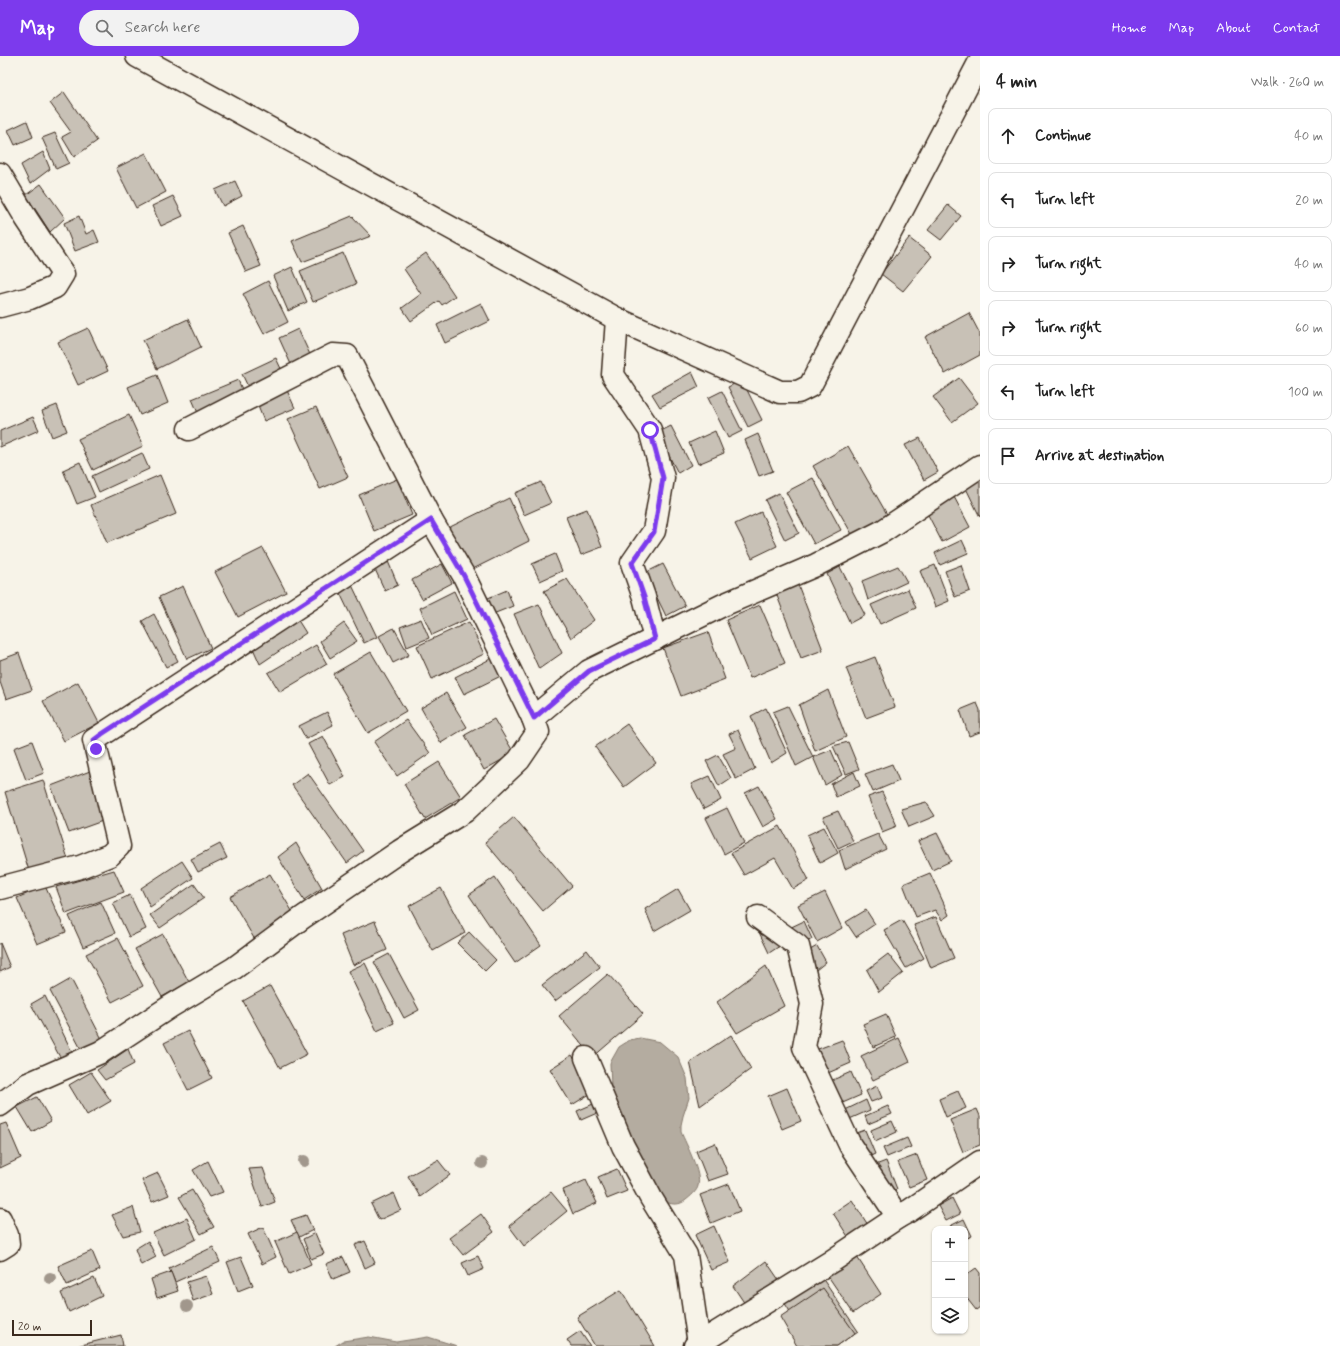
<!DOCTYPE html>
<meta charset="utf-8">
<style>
:root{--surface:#fff;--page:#f2f2f2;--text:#222;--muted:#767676;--line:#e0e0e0;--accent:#7c3aed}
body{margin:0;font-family:Mynerve,sans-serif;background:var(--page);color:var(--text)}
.controls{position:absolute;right:12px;bottom:12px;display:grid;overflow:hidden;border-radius:8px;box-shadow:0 1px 3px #0004}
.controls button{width:36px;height:36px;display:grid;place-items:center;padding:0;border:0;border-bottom:1px solid var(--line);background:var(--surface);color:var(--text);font:20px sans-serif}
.scale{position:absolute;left:12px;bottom:10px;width:80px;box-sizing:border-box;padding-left:4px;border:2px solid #3b2a1e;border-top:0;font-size:11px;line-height:14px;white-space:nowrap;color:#3b2a1e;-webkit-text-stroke:3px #f7f3e8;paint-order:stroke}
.stop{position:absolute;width:12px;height:12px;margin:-9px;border:3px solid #7c3aed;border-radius:50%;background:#fff}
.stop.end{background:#7c3aed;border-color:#fff;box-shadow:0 1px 4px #0008}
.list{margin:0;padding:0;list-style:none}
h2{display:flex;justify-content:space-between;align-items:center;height:52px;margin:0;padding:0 16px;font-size:17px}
h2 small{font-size:13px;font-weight:400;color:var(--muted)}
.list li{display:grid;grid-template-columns:26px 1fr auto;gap:12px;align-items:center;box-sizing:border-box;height:56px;margin:0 8px 8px;padding:0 8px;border:1px solid var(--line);border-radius:8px}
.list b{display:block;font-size:15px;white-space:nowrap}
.list em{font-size:13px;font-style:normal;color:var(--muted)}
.icon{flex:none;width:22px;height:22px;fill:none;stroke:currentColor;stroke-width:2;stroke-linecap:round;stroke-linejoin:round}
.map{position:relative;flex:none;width:980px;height:1290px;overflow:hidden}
header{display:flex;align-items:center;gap:24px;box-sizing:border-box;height:56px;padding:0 20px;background:var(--accent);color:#fff}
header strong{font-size:19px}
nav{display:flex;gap:22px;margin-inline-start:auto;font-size:14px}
.search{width:280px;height:36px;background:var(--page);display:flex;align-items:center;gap:10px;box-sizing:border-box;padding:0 14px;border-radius:22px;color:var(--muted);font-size:15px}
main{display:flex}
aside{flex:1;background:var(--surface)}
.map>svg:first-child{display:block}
</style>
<header>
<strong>Map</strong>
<div class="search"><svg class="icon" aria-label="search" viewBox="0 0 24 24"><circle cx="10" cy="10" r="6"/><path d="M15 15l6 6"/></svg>Search here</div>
<nav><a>Home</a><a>Map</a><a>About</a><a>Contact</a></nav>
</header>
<main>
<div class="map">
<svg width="980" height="1290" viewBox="0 0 980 1290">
<rect width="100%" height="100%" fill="#f7f3e8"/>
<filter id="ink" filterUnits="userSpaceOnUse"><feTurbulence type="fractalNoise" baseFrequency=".025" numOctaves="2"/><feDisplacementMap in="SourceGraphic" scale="8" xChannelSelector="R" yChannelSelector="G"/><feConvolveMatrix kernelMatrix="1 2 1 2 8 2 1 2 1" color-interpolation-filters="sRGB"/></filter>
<g filter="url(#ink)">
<g fill="#b4aca0" stroke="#84786c">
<path d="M640 982 660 986 678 1001 687 1022 689 1042 683 1060 681 1069V1076C686 1088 702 1118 698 1130 697 1135 691 1140 686 1144 680 1149 673 1149 666 1146L644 1110 611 1031 610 1007 619 991 630 984Z"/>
<polygon points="369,1281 396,1286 428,1281 457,1290 335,1290 343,1285"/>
</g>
<g fill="#c8c1b6" stroke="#3b2a1e">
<polygon points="64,36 97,85 74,101 62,81 71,76 50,47"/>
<polygon points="27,65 33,81 15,89 8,74"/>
<polygon points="55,77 69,107 56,113 42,82"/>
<polygon points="43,96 50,113 30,128 21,109"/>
<polygon points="146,97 166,136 136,152 116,112"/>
<polygon points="235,125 242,140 223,150 215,134"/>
<polygon points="41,128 65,162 50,176 26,139"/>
<polygon points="173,140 183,160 161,170 152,150"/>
<polygon points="948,149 961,160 941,184 928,174"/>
<polygon points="79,160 86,178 94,174 99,186 75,195 64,167"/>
<polygon points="352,160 371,180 302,206 292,185"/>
<polygon points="243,170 261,210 246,216 228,177"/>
<polygon points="909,182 932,200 903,235 881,218"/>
<polygon points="343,197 356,228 313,246 300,215"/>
<polygon points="426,197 455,240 442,249 439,245 411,265 402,252 421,238 404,213"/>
<polygon points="292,211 307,246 288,255 273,220"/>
<polygon points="268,225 288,266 264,278 243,238"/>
<polygon points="481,247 490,265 445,287 437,269"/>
<polygon points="969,257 980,278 980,299 945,318 925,281"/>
<polygon points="188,263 201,291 157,313 143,284"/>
<polygon points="88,272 108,315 78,329 58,286"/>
<polygon points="298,273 313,305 294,315 279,282"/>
<polygon points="276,302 283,317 249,333 242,318"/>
<polygon points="692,316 699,331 660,351 652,338"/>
<polygon points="157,319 168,347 140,359 128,331"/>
<polygon points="959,322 978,347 952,366 933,341"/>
<polygon points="238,324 244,338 198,357 192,343"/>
<polygon points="742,324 762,364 748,371 728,331"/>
<polygon points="285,330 295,352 264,365 255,343"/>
<polygon points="722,335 742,375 728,382 708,342"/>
<polygon points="57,349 67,375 52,381 42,355"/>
<polygon points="316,351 348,421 320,433 288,363"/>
<polygon points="129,359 143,390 93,414 78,383"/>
<polygon points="33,361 39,374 0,391 0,375"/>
<polygon points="671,370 691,409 678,417 657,377"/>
<polygon points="715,375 724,397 698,408 689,387"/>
<polygon points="758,378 773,415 759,420 745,384"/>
<polygon points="920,382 938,416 924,424 905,389"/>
<polygon points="848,390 888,460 853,480 813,410"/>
<polygon points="142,397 149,413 99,436 92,420"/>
<polygon points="80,406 95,441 77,448 63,414"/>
<polygon points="980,418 980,461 963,426"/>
<polygon points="160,419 176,458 107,487 91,449"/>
<polygon points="813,422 841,474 814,488 786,436"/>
<polygon points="397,423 412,459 374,475 359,439"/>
<polygon points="541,426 551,447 524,459 515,437"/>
<polygon points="779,437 799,477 785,484 765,444"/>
<polygon points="953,439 970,471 942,486 925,453"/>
<polygon points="509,442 529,485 467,516 446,473"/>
<polygon points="587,453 602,491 581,499 566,461"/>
<polygon points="761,456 777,490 752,502 735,468"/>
<polygon points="962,484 968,497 940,509 935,497"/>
<polygon points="263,492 286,536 238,561 215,516"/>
<polygon points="555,498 562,515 540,525 532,508"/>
<polygon points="387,503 398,529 385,535 373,509"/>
<polygon points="442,508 452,527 422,543 412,524"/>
<polygon points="663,508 685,550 666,560 645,517"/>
<polygon points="935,509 949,545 935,551 920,515"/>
<polygon points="961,509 970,535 955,541 945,515"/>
<polygon points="898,510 907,526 868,544 862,525"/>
<polygon points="840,511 865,559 850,567 827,518"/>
<polygon points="567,523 594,564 571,582 544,535"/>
<polygon points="351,527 377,581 364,587 338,533"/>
<polygon points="798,529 823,594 801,602 776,537"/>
<polygon points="183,530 211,592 187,603 159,541"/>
<polygon points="908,533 916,552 880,568 871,549"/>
<polygon points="507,534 513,550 488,560 481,545"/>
<polygon points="454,535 467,563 432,579 420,552"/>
<polygon points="539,548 562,597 539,613 514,558"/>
<polygon points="760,549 785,607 750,622 726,564"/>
<polygon points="154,558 178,605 166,611 142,565"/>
<polygon points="294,558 306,577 260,608 251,588"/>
<polygon points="421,563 429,582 407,591 400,571"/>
<polygon points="469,566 484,598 432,623 417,590"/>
<polygon points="344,567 357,585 330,602 320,585"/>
<polygon points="394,572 409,599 393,607 379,580"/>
<polygon points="708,576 725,623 681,640 663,592"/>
<polygon points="316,589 327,608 280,636 268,617"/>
<polygon points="371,596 406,655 368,677 333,618"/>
<polygon points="19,597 32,634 6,643 0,626 0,604"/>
<polygon points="500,598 509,616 464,638 455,621"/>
<polygon points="875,601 895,651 866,662 846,612"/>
<polygon points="78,626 99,667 64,685 43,645"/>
<polygon points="828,634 846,681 815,695 799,649"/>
<polygon points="446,637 467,671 441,687 421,652"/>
<polygon points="977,647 980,654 980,676 969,680 960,654"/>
<polygon points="788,650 813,701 796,710 773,656"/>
<polygon points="766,652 787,697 771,707 751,660"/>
<polygon points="327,656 333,669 306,683 299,670"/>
<polygon points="494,663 514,697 484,714 465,679"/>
<polygon points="406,664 430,697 397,720 374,686"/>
<polygon points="627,668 656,707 624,731 595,691"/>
<polygon points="738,674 755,713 736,723 723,698 736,692 729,678"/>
<polygon points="323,680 345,721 330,729 308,688"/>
<polygon points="32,685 44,717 26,724 14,692"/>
<polygon points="848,686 859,713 846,718 833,690"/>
<polygon points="831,694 842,719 825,729 813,701"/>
<polygon points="718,699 731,722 719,730 706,705"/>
<polygon points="439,706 461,741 425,763 404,728"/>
<polygon points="892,708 899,725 873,736 865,718"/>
<polygon points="90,715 108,763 69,777 51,730"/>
<polygon points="854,716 860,730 836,741 831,728"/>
<polygon points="308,717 363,795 347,807 292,729"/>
<polygon points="710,720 721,744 704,753 691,728"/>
<polygon points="43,724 68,803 29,815 5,736"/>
<polygon points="759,730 777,763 763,771 745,737"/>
<polygon points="882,736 897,770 882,776 868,741"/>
<polygon points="926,746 935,760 909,771 901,753"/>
<polygon points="727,752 744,787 724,798 706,762"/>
<polygon points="838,755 853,785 838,792 823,761"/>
<polygon points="514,761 572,830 543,855 485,786"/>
<polygon points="780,770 809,824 793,833 775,802 744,819 731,797"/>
<polygon points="824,771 838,797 820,807 807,779"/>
<polygon points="937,777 951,805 932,814 918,785"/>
<polygon points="878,778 886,793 845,813 839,794"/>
<polygon points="296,787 322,832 304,844 278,801"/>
<polygon points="220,788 227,802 198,816 191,803"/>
<polygon points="182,805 193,822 150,851 141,832"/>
<polygon points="114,814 124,836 66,858 56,831"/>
<polygon points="930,817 949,859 942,864 935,854 916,861 903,828"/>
<polygon points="270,818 295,860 255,884 230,841"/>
<polygon points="495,821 541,889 515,907 469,839"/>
<polygon points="194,828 204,842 160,872 150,859"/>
<polygon points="45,830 66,876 37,888 17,842"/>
<polygon points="441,832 465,877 433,895 409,850"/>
<polygon points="678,833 690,854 654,875 645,853"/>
<polygon points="825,836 842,872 817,886 798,849"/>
<polygon points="130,839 146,873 129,881 113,847"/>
<polygon points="101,846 115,877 83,891 69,860"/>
<polygon points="866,854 875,868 856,881 846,866"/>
<polygon points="936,861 954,902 931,912 914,869"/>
<polygon points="902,864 924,902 906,912 884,874"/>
<polygon points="375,865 387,894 353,909 341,879"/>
<polygon points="804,865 812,883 794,894 785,874"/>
<polygon points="758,874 786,886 769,897"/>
<polygon points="469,876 496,904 485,915 457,887"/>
<polygon points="163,878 189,926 162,941 135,893"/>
<polygon points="118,882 143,930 112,946 86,898"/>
<polygon points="0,887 10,911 0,916"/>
<polygon points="817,890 826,906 811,918 800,900"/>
<polygon points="587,894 600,911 555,945 542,929"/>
<polygon points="389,898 419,954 404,962 374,906"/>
<polygon points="888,898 903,917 879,936 867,914"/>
<polygon points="365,907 394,967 377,975 348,915"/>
<polygon points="766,910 784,950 737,977 717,946"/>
<polygon points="608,918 643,958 593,1001 559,960"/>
<polygon points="71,923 102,983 81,993 50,935"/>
<polygon points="270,930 307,998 280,1012 243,945"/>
<polygon points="45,940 72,996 61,1003 31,948"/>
<polygon points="886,958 896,981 873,991 863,968"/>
<polygon points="188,975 212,1022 188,1034 164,987"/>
<polygon points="731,979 751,1013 700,1050 690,1006"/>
<polygon points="899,982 910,1006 873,1024 861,1000"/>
<polygon points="842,984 851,1007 828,1017 818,993"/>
<polygon points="128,993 134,1008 105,1024 97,1014"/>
<polygon points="572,999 593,1036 572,1049 550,1013"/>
<polygon points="91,1016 111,1045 87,1059 69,1029"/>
<polygon points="851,1016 861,1039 838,1049 828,1026"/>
<polygon points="877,1030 882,1042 871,1046 866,1035"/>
<polygon points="787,1032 801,1065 782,1073 768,1040"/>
<polygon points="958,1035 966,1052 946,1061 939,1043"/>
<polygon points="37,1041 51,1065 32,1076 17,1051"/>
<polygon points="866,1044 870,1054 845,1065 841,1056"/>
<polygon points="600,1045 604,1054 581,1064 577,1055"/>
<polygon points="888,1050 892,1058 868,1068 865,1060"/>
<polygon points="977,1053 980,1060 980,1089 963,1096 950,1064"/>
<polygon points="892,1065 897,1076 875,1086 871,1074"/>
<polygon points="6,1067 21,1102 0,1112 0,1069"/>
<polygon points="865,1074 875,1098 864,1103 854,1078"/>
<polygon points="907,1082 911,1091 887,1101 883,1092"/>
<polygon points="715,1087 728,1118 708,1125 696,1095"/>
<polygon points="917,1099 927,1124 909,1131 898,1106"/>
<polygon points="438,1104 450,1119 420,1141 408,1120"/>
<polygon points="208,1105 223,1136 209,1141 193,1114"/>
<polygon points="886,1105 897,1133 885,1138 873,1110"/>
<polygon points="263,1112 275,1146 262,1151 249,1113"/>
<polygon points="617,1113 627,1135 607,1143 598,1121"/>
<polygon points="158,1117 169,1139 152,1146 142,1124"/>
<polygon points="586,1124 597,1147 573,1158 563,1134"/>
<polygon points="729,1128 740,1155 711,1167 700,1139"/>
<polygon points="192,1134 214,1171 201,1178 179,1141"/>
<polygon points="551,1136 567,1155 524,1190 509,1170"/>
<polygon points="394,1137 401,1154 379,1164 371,1148"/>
<polygon points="952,1142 960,1158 946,1165 938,1150"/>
<polygon points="852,1144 868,1169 849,1182 833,1157"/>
<polygon points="133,1151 140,1176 123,1180 112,1159"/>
<polygon points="481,1158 494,1176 463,1199 449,1182"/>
<polygon points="306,1159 313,1174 299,1181 291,1164"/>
<polygon points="187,1162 196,1183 164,1199 153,1177"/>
<polygon points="964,1163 972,1180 965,1183 965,1173 952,1173 950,1170"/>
<polygon points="714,1170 730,1206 711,1214 695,1179"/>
<polygon points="263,1171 276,1201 262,1208 248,1178"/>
<polygon points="297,1176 311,1208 289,1218 275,1186"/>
<polygon points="315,1177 324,1198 311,1203 303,1183"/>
<polygon points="148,1185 156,1201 141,1209 135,1193"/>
<polygon points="365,1185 375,1207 365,1212 355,1189"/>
<polygon points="213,1191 220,1206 175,1226 169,1212"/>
<polygon points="92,1195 100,1214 67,1229 58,1210"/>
<polygon points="478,1200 484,1213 468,1220 462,1207"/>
<polygon points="241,1201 253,1229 238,1235 227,1206"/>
<polygon points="343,1201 350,1216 333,1223 326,1208"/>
<polygon points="857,1201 881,1238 853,1257 828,1220"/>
<polygon points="766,1205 779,1224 745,1248 733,1230"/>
<polygon points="976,1212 980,1217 980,1251 976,1254 965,1240 965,1220"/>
<polygon points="171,1216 178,1235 157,1242 151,1223"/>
<polygon points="206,1220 213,1238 193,1245 187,1226"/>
<polygon points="94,1222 102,1240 69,1256 61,1237"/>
<polygon points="822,1222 858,1275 837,1290 812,1290 784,1246"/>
<polygon points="823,1232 855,1277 837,1290 797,1290 780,1261"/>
<polygon points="621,1234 655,1290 595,1290 577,1261"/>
<polygon points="580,1275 590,1290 571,1290 567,1284"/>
<polygon points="121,1279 123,1290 77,1290"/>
</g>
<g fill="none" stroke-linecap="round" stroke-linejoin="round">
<defs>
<g id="minor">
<polyline points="137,0 617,263 780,336 798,336 810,330 980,5"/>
<polyline points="0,118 26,162 63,218 55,231 30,242 0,250"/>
<polyline points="617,263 613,319 650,374 663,422 654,475 632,507 644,541 655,583"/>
<polyline points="189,373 333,299 347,300 431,464 464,520 533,662"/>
<polyline points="0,832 80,811 110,799 119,790 94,684 431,464"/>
<polyline points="758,861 798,890 812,948 804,991 850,1089 898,1161"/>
<polyline points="586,1002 623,1090 651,1142 686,1199 699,1288"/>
<polyline points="0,1049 28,1028 101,996 171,950 233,913 302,862 400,795 465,755 519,704 538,676 533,662 589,615 723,549 816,509 883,475 980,410"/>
<polyline points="0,1163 7,1179 8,1188 0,1193"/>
<polyline points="695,1290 832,1205 898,1161 909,1155 980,1106"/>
</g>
</defs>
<use href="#minor" stroke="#3b2a1e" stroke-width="25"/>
<use href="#minor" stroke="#f7f3e8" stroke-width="22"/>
</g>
<g fill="#a1978c">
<circle cx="304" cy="1105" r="6"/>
<circle cx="482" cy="1107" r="6"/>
<circle cx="50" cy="1222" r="6"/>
<circle cx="187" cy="1250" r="6"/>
</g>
</g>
<g fill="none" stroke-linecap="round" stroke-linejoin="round" filter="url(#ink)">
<polyline stroke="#7c3aed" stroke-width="5" points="96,693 94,684 102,678 431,464 464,520 534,662 589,615 655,583 644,541 632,507 654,476 663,422 650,374"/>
</g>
</svg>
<div class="controls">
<button>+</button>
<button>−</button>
<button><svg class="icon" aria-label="layers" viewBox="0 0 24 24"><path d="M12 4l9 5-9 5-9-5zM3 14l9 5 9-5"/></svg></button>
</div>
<div class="scale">20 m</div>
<div class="stop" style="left:650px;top:374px"></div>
<div class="stop end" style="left:96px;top:693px"></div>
</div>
<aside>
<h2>4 min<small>Walk · 260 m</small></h2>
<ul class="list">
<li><svg class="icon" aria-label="ahead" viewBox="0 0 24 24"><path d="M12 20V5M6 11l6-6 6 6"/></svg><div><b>Continue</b></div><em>40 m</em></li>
<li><svg class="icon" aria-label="left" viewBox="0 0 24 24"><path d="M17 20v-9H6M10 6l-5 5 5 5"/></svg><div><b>Turn left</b></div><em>20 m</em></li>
<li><svg class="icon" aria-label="right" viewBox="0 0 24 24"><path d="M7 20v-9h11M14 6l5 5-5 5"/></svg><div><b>Turn right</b></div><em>40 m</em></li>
<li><svg class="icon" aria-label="right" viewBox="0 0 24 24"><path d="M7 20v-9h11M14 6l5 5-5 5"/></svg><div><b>Turn right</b></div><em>60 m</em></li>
<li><svg class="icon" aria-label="left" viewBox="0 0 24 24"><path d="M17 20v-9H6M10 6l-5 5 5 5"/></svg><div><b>Turn left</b></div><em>100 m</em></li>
<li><svg class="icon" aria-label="arrive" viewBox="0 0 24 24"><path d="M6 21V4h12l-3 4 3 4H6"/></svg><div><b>Arrive at destination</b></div></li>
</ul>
</aside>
</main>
